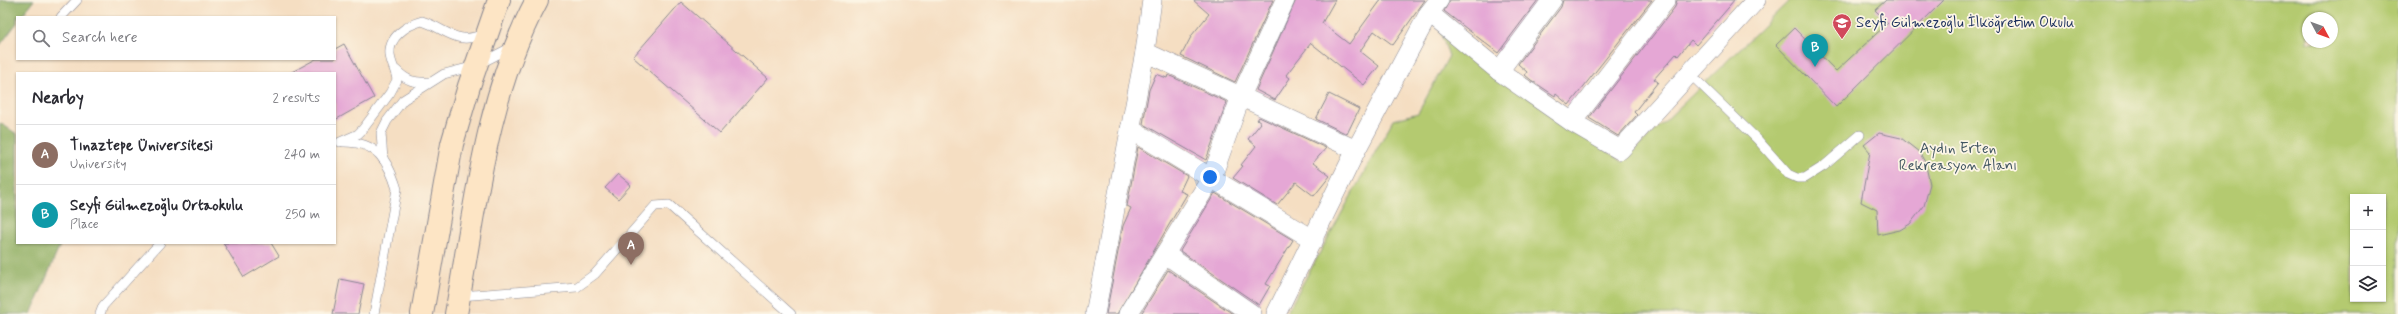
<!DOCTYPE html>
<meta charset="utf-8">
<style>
:root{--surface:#fff;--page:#f7f7f7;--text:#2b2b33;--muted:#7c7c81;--line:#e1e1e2;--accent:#d1495b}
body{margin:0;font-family:Mynerve,sans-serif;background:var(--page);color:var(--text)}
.controls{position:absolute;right:12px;bottom:12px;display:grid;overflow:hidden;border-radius:0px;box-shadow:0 1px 3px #0004}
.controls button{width:36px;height:36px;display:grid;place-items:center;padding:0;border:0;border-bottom:1px solid var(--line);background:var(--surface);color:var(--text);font:20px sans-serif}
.compass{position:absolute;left:2302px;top:12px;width:36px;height:36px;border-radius:50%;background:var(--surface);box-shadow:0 1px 3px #0004;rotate:131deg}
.you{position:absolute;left:1210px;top:177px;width:14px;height:14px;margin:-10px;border:3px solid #fff;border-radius:50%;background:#1a73e8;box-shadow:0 0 0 6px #1a73e833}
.badge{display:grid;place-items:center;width:26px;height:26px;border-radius:50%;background:var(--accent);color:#fff;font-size:13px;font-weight:700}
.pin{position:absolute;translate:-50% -33px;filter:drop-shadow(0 1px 2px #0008)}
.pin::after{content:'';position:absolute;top:21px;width:14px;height:12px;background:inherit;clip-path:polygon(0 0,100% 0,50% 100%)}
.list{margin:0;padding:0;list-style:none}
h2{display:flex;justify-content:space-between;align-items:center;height:52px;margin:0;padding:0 16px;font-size:17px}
h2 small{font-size:13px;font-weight:400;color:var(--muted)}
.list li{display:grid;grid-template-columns:26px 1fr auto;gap:12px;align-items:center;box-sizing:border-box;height:60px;padding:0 16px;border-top:1px solid var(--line)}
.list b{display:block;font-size:15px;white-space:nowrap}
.list p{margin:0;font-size:13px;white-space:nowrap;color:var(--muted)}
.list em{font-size:13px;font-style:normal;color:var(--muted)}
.icon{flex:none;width:22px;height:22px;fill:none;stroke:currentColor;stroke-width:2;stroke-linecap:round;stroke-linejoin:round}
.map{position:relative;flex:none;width:2398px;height:314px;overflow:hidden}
.search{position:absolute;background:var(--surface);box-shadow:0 1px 3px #0004;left:16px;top:16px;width:320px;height:44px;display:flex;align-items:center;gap:10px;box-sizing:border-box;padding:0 14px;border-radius:0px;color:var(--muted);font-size:15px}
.panel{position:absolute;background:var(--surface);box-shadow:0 1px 3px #0004;left:16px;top:72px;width:320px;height:172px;border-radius:0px}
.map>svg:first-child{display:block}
</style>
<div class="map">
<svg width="2398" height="314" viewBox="0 0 2398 314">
<rect width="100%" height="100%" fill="#fcf5e5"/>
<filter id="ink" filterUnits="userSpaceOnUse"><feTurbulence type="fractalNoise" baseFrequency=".025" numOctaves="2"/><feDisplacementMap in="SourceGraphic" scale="8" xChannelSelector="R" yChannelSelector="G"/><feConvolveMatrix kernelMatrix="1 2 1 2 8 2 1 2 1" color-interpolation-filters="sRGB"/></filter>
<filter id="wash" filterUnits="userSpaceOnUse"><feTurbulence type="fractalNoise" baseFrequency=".012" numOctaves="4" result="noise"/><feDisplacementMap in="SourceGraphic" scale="16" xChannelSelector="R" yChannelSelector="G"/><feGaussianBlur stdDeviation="0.9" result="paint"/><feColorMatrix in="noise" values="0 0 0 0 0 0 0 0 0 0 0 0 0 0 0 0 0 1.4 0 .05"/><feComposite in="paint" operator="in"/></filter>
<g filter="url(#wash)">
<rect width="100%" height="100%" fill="#f5dec2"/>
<path fill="#b4ca6f" stroke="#687c66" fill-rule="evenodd" d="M1790 0H2398V314H1286L1393 120 1418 113 1449 56 1440 31 1623 162ZM2308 18H2332V42H2308ZM2353 197H2383V299H2353Z"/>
<g fill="#8fae62" stroke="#556e60">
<polygon points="0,0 34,0 21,17 17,17 17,23 0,45"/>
<polygon points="0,123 17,134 17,243 61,243 31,314 0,314"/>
</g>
<g id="blocks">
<g fill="#e5a7d5">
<polygon points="1193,0 1273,0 1235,82 1181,56 1192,35 1209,14"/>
<polygon points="1296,0 1335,0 1322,23 1349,44 1381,0 1425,0 1393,45 1374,31 1360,51 1379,66 1364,85 1311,43 1286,75 1290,78 1275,100 1256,90"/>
<polygon points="1450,0 1538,0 1498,53 1444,11"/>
<polygon points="1563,0 1652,0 1569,105 1556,94 1555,96 1531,80 1525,75 1527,72 1518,64 1561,7"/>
<polygon points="1677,0 1735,0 1696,45 1691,40 1678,56 1676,54 1654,79 1658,82 1634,112 1637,115 1618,136 1589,118 1675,7"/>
<polygon points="1886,0 1944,0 1836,107 1776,45 1794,28 1836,71 1888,23 1875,10"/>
<polygon points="681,2 768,78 720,133 633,57"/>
<polygon points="344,44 374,98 335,120 335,73 290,73 316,59 335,59 335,49"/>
<polygon points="1156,74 1167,78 1168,75 1227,102 1206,160 1143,124 1149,90"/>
<polygon points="1329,94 1359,109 1347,134 1316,119"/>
<polygon points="1259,117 1326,148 1313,163 1330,176 1314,196 1296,182 1277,205 1233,178 1243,166 1241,165 1256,146 1248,139 1261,123 1257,120"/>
<polygon points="1879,133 1901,138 1919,152 1925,162 1930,184 1924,206 1910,224 1900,230 1878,235 1877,210 1861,202 1870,152 1864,145"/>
<polygon points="1138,147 1187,176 1180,191 1187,194 1117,314 1106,314 1123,226 1131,208 1127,206"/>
<polygon points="618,174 631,185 618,199 605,188"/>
<polygon points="1215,193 1293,240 1266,284 1270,286 1259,305 1180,251"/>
<polygon points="223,243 271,243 279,256 244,277"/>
<polygon points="1168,270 1233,314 1141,314"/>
<polygon points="340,279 364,284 358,314 333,314"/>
</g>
</g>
</g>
<g filter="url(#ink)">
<use href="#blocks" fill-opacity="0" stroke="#888690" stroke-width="1"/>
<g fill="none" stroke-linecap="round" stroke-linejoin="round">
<defs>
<g id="lane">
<polyline points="61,17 77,0"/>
<path d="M396 70C407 81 414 83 429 82"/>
<polyline points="1689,73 1757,139 1788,174 1797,178 1805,178 1824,166 1860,135"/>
<path d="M340 142 358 134 363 129 390 93 397 80C396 71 391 64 390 55 388 37 407 25 422 21 447 29 457 47 485 33"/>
<path d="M344 142C377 142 388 160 397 189L374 314"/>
<polyline points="383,159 381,133 387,121 403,100 444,74 475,66 512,47"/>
<polyline points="460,296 577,287 595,274 655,206 669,205 791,314"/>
<polyline points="100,314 103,306 160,243"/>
</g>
<g id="street">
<polyline points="1429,13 1499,71 1572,122 1620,150 1756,0"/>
<polyline points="1145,52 1356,150"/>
<polyline points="1499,71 1552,0"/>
<polyline points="1572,122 1666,0"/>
<polyline points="1130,129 1314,240"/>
<polyline points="1165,254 1252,314"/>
<polyline points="1095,314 1145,52 1152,0"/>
<polyline points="1128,314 1212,177 1241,96 1285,0"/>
<polyline points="1276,314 1356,150 1429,13 1439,0"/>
</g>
<g id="secondary">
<polyline points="422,314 452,144 469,86 499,0"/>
<path d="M456 314C475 209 486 95 537 0"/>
</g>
</defs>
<use href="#lane" stroke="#888690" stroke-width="10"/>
<use href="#street" stroke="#888690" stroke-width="20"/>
<use href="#secondary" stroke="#888690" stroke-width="24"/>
<use href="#lane" stroke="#fff" stroke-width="9"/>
<use href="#street" stroke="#fff" stroke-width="19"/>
<use href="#secondary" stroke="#fde5c5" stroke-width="22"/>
</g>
</g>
<defs>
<symbol id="school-pin" viewBox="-11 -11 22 30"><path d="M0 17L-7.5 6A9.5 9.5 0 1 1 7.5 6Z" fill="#d1495b" stroke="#fcf5e5"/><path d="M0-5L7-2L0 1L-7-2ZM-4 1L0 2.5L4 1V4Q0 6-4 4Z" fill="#fff"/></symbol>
</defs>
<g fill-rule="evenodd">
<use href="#school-pin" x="1831" y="12" width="22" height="30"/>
</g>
<g text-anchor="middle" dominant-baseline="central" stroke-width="3.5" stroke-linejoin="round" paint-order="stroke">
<g font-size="15" fill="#1b2f5e" stroke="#fcf5e5" text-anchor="start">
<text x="1856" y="23">Seyfi Gülmezoğlu İlköğretim Okulu</text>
</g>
<g font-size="15" fill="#415662" stroke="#fcf5e5">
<text x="1958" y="149">Aydın Erten<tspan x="1958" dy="17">Rekreasyon Alanı</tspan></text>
</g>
</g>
</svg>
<div class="controls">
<button>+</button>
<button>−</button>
<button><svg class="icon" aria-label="layers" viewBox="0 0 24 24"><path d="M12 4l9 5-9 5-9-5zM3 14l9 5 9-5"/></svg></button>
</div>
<svg class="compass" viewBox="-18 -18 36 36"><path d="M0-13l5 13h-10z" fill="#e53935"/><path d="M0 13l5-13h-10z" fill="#7c7c81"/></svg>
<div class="you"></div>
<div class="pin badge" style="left:631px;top:265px;background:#8d6e63">A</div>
<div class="pin badge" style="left:1815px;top:67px;background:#0f9aa8">B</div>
<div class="search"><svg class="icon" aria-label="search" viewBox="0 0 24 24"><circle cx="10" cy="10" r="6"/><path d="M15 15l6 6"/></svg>Search here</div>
<section class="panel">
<h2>Nearby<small>2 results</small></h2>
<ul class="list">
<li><span class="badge" style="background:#8d6e63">A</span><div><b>Tınaztepe Üniversitesi</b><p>University</p></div><em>240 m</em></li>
<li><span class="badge" style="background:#0f9aa8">B</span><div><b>Seyfi Gülmezoğlu Ortaokulu</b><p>Place</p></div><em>250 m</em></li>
</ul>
</section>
</div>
